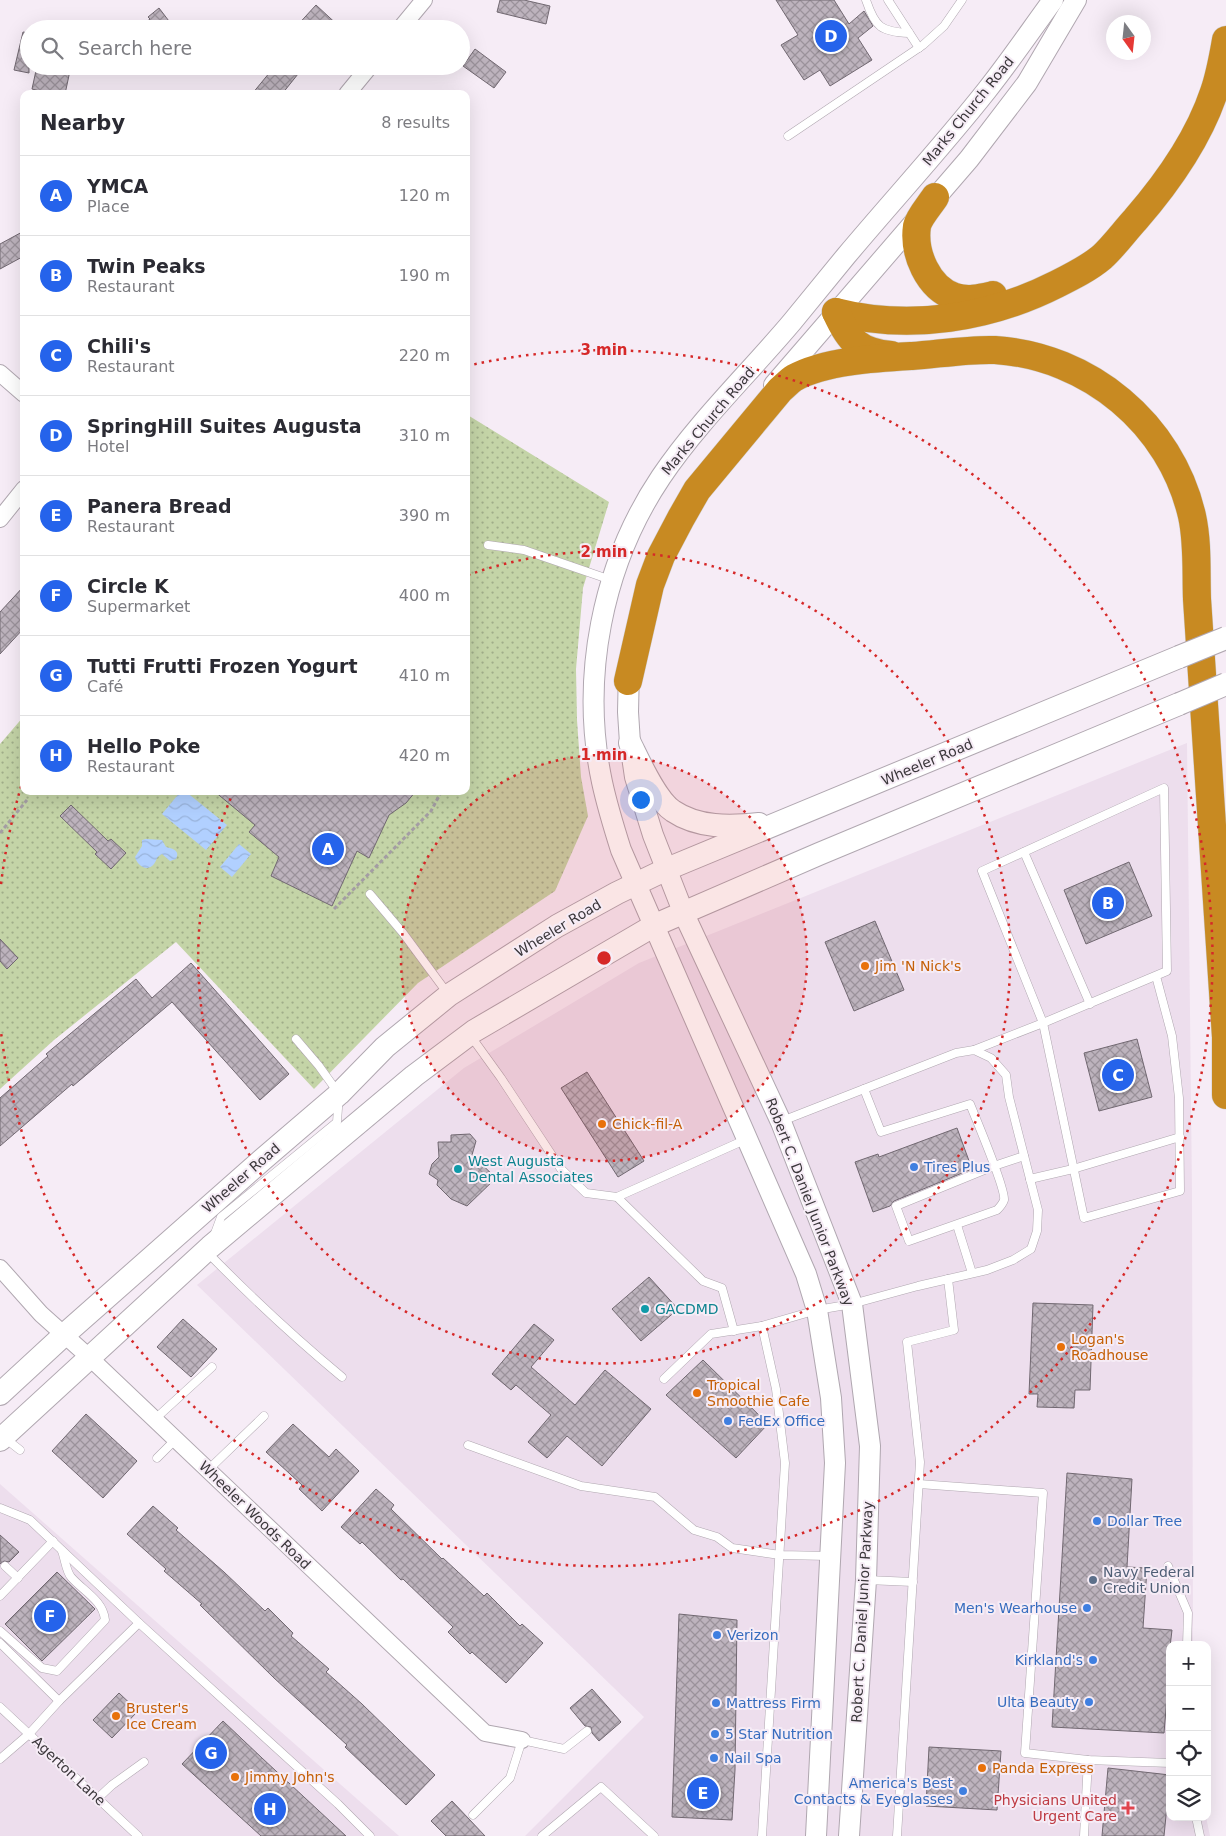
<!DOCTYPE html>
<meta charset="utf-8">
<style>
:root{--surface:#fff;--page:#f2f2f3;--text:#2b2b33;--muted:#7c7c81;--line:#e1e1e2;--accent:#2563eb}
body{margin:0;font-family:"DejaVu Sans",sans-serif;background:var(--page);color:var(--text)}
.controls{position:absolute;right:15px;bottom:15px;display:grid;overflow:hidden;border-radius:10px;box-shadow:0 5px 20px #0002}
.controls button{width:45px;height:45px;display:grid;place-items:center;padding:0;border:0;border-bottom:1px solid var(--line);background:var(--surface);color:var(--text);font:25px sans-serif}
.compass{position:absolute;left:1106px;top:15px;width:45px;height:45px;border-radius:50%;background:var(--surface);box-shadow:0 5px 20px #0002;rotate:165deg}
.you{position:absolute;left:640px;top:799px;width:18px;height:18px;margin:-12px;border:4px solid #fff;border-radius:50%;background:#1a73e8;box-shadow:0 0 0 8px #1a73e833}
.badge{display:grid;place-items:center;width:32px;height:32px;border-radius:50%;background:var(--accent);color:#fff;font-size:16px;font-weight:700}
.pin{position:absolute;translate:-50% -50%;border:2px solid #fff;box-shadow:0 1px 5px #0006}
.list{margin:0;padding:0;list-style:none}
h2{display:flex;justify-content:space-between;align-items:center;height:65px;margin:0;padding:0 20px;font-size:21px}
h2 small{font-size:16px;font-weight:400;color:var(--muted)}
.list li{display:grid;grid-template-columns:32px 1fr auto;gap:15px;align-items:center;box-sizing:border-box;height:80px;padding:0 20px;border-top:1px solid var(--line)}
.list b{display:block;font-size:19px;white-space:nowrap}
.list p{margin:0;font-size:16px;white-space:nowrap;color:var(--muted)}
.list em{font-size:16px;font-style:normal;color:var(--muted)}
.icon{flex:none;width:28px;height:28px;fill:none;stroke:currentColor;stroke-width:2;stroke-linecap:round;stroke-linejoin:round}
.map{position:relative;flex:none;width:1226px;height:1836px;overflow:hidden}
.search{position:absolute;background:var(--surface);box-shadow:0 5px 20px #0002;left:20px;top:20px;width:450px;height:55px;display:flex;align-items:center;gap:12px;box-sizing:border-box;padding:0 18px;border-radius:28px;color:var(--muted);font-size:19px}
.panel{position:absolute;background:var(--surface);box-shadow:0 5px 20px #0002;left:20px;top:90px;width:450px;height:705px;border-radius:10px}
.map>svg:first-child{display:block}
</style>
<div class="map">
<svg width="1226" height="1836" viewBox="0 0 1226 1836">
<defs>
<pattern id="park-dots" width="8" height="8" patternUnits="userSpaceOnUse" patternTransform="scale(1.25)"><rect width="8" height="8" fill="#c4d4a7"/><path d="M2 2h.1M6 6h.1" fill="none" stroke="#a0ad89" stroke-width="1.8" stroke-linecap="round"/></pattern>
<pattern id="water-waves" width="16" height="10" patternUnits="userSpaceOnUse" patternTransform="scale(1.25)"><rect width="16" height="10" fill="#b1d0ff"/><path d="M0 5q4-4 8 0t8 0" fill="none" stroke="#99b3db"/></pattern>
<pattern id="building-cross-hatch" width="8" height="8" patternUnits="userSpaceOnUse" patternTransform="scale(1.25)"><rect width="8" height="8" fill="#bdb3bd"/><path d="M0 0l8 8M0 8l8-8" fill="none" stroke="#9b929b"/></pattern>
</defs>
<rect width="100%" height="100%" fill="#f6ecf6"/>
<g fill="#eddeed">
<polygon points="1187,743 1192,1193 1193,1645 1170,1645 1170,1817 1206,1817 1210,1836 525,1836 644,1717 197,1285 464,1068 639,963"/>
<polygon points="0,1484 399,1836 0,1836"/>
</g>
<polygon fill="url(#park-dots)" points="466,414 609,502 583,588 576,669 577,720 581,777 588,816 555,891 418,983 314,1089 176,942 54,1040 0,1089 0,744 24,716 24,791 466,791"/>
<g fill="url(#water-waves)">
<polygon points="181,791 185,791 227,825 206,850 162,814"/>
<path d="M146 839 162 840 166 847C174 849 180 851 176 859L170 861 162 854C156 857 157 860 154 864 147 873 137 865 135 857L142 846V840Z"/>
<polygon points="239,844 251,854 232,877 220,867"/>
</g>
<g fill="url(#building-cross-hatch)" stroke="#716871">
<polygon points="500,0 524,0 550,6 546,24 497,12"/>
<polygon points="776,0 834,0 849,24 864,11 873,26 858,38 872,60 830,86 820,70 804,80 781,45 798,35"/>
<polygon points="316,5 342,29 294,29"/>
<polygon points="159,8 175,29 138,29 150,19 148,17"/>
<polygon points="23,32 29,33 29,73 14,70"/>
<polygon points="475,49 506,72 494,88 463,66"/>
<polygon points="37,66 71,66 65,94 52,94 32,89"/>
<polygon points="275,66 289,66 298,74 282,94 252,94"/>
<polygon points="24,231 24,256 0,269 0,244"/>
<polygon points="24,586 24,628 0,654 0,612"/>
<polygon points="214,791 416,791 406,803 389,815 369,858 357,851 332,906 271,876 279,857 249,832 255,825"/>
<polygon points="71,805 108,841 111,839 126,853 111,869 95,854 97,852 60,816"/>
<polygon points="1129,862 1152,916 1086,944 1064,890"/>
<polygon points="875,921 904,990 854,1011 825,942"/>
<polygon points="0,939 18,958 7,969 0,961"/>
<polygon points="191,963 289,1074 260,1100 172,1002 73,1086 72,1084 0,1146 0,1098 48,1056 46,1054 136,979 152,998"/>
<polygon points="1137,1039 1152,1097 1099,1111 1084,1053"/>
<polygon points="587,1072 644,1161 618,1177 561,1088"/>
<polygon points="957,1128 972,1169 894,1201 890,1206 873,1212 855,1162 878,1154 879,1157"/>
<polygon points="470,1134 476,1141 472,1155 496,1178 467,1206 451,1199 437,1185 438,1180 429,1174 432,1164 439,1157 438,1142 451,1142 451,1135"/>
<polygon points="649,1277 678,1309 641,1341 612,1309"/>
<polygon points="1033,1303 1093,1305 1090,1390 1075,1390 1074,1408 1037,1407 1038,1394 1029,1394"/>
<polygon points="183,1319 217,1349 191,1377 157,1347"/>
<polygon points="534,1324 554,1340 531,1367 575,1405 605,1370 651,1409 602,1466 567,1436 547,1458 528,1442 551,1415 516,1385 511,1390 492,1374"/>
<polygon points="703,1360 768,1424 736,1458 666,1395"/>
<polygon points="86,1414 137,1461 103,1498 52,1451"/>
<polygon points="293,1424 329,1457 336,1449 359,1471 322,1511 299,1489 302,1485 266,1452"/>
<polygon points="1067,1473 1132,1479 1127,1567 1147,1568 1143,1628 1172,1630 1168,1664 1170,1664 1170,1685 1168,1685 1164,1733 1052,1727"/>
<polygon points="376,1489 394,1505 391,1509 442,1559 443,1558 484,1596 487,1593 520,1626 522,1624 543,1643 506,1683 472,1652 470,1654 448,1632 453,1627 403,1579 401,1580 362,1542 360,1544 341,1527"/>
<polygon points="153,1506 178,1528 176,1530 224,1572 265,1611 268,1608 293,1633 291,1636 329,1669 326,1672 362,1704 435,1775 406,1805 345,1747 347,1745 274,1678 200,1605 202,1604 164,1571 166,1569 127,1534"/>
<polygon points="0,1535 19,1552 9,1562 4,1561 0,1564"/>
<polygon points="57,1572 95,1609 42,1661 5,1624"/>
<polygon points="679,1614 737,1620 735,1770 732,1820 672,1817"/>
<polygon points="592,1689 621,1722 599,1741 592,1733 591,1727 585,1726 570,1708"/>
<polygon points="119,1693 138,1711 112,1738 93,1720"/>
<polygon points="223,1721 262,1758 346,1836 261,1836 182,1764"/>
<polygon points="929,1747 1001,1751 997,1810 926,1806"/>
<polygon points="1108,1768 1170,1775 1164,1836 1102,1836"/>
<polygon points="452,1801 469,1819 485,1836 446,1836 431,1821"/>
</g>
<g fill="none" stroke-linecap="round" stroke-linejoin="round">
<defs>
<g id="service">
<path d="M866 0C875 27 881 32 909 33"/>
<polyline points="888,0 919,48"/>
<polyline points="788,136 923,45 944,26 962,0"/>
<polyline points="488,545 524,550 611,580"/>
<polyline points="1024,852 1090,1004"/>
<polyline points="370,894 403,933 448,994"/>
<polyline points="470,1035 501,1078 561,1169 586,1193 617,1197"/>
<polyline points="974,1050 1043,1023 982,871 1164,788 1167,971 1043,1023 1084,1218 1180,1191 1179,1098 1172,1036 1156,976"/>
<path d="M864 1089 881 1132 970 1104C976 1119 1006 1189 1004 1200 1003 1203 999 1208 997 1210L909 1241 896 1206 994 1166 1024 1156"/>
<polyline points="1030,1179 1073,1169 1180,1137"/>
<polyline points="957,1225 972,1273"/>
<polyline points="214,1236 221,1217 337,1122 339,1094 319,1066 296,1039"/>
<path d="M207 1252C250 1296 295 1338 342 1377"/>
<polyline points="734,1331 722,1288 703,1281 617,1197 747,1139"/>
<polyline points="664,1379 711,1334 762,1326 817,1310 852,1304 918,1286 987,1270 1013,1260 1031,1249 1037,1231 1038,1210 1009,1097 1006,1075 991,1058 974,1050 956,1053 782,1121"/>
<polyline points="155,1419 212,1367"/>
<polyline points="6,1439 20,1450"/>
<polyline points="468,1445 581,1486 655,1497 694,1530 717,1537 732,1548 780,1555 829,1556"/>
<polyline points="157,1458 176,1439"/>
<polyline points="208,1470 264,1416"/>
<polyline points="919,1484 1043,1493 1025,1753 1088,1760 1170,1763"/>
<polyline points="0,1508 30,1520 139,1623 59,1701 0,1643"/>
<polyline points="5,1566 18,1578"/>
<polyline points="1168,1566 1188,1613 1187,1645"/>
<polyline points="867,1580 913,1582"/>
<polyline points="0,1596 53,1541"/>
<polyline points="139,1623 338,1804 370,1836"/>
<path d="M0 1631 42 1668 57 1671 105 1620C103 1600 83 1591 71 1577 66 1571 65 1559 62 1551"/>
<polyline points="0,1707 138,1836"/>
<polyline points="0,1759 29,1734 59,1701"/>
<polyline points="98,1798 112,1785 144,1762"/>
<polyline points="473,1815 510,1778 522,1740 564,1749 587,1731"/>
<polyline points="1196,1817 1200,1836"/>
<polyline points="542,1836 601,1787 654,1836"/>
<polyline points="762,1836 785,1463 776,1389 762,1326"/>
<polyline points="897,1836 920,1462 907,1342 954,1330 948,1279"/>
<polyline points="1084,1836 1088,1760"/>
</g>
<g id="minor">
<polyline points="400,29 424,0"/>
<polyline points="347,94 370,66"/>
<polyline points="0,373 24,394"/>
<polyline points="0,519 24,489"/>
<polyline points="0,1268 41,1314 89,1357 485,1733 522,1740"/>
</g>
<g id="tertiary">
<polyline points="774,385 969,159 1027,83 1076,0"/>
<polyline points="629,668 628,712 630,743 635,777 653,835 684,914 781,1122 852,1304 870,1446 866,1580 849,1836"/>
<path d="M816 1836 835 1463 831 1398 817 1310 806 1274 621 850C614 828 607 805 602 782 580 678 602 565 661 477 698 422 749 373 792 322 810 300 828 278 846 256 893 200 942 147 987 90 1010 61 1031 30 1053 0"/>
</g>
<g id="secondary">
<path d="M630 743C639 761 656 800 673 811 698 828 730 827 759 824"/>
<polyline points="0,1394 65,1334 262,1160 339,1094 385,1047 449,995 557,926 617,893 667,869 1179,657"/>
<polyline points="0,1440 210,1247 414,1076 474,1031 655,925 819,854 1179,704"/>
</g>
<g id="motorway">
<path d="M935 197C930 205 919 217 917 226 913 253 928 288 955 297 968 301 980 298 993 295"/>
<path d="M836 312C910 331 990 318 1057 284 1073 276 1089 268 1102 257 1114 246 1124 232 1135 220 1168 182 1198 140 1214 92 1220 75 1223 57 1226 40"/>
<path d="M836 312C849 341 859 352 891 355"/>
<path d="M628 681 650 585 661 556 681 518 697 490 780 390C785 386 789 381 794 378 824 361 878 358 912 356 939 354 969 349 995 350 1089 356 1171 424 1192 516 1198 543 1196 572 1197 599L1226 1037V1095"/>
</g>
</defs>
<use href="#service" stroke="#b0a7b0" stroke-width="9"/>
<use href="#minor" stroke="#b0a7b0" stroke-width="18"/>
<use href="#tertiary" stroke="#b0a7b0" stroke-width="22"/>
<use href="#secondary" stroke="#b0a7b0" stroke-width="24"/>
<use href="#motorway" stroke="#d0cfd0" stroke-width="29"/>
<g stroke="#a49da4" stroke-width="3" stroke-dasharray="4 2.5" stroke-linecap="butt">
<polyline points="0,833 27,800"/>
<polyline points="334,909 431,811 440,794 435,791"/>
</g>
<use href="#service" stroke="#fff" stroke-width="8"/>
<use href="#minor" stroke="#fff" stroke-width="16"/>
<use href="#tertiary" stroke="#fff" stroke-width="20"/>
<use href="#secondary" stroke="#fff" stroke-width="22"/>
<use href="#motorway" stroke="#c88a22" stroke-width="28"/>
<defs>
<g id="secondary-bridge">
<polyline points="1179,657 1226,638"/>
<polyline points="1179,704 1226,684"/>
</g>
</defs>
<use href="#secondary-bridge" stroke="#b0a7b0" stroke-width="24" stroke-linecap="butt"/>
<use href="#secondary-bridge" stroke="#fff" stroke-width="22"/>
</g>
<circle cx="604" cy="958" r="203" fill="#d62828" fill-opacity=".12"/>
<g fill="none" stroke="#d62828" stroke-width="2.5" stroke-dasharray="2.5 5">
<circle cx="604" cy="958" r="203"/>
<path d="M468 575A406 406 0 1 1 233 793"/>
<path d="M1 884A608 608 0 0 1 23 780M467 366A608 608 0 1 1 1 1032"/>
</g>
<g fill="#e8710a" stroke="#f6ecf6" stroke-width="2">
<circle cx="865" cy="966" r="5"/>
<circle cx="602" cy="1124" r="5"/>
<circle cx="1061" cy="1347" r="5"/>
<circle cx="697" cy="1393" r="5"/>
<circle cx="116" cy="1716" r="5"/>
<circle cx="982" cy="1768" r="5"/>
<circle cx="235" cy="1777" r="5"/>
</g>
<g fill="#3f7fe0" stroke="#f6ecf6" stroke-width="2">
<circle cx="914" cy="1167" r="5"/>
<circle cx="728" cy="1421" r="5"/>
<circle cx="1097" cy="1521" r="5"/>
<circle cx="1087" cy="1608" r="5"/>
<circle cx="717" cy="1635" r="5"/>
<circle cx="1093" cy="1660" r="5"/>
<circle cx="1089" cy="1702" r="5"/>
<circle cx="716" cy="1703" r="5"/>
<circle cx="715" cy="1734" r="5"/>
<circle cx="714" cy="1758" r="5"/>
<circle cx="963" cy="1791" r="5"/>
</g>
<g fill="#0f9aa8" stroke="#f6ecf6" stroke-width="2">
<circle cx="458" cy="1169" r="5"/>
<circle cx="645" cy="1309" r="5"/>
</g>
<circle fill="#5c6f8a" stroke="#f6ecf6" stroke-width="2" cx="1093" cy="1580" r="5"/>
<path fill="#e0444e" stroke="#f6ecf6" stroke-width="2" d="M1125.5 1800.5h5v5h5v5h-5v5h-5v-5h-5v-5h5z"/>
<g text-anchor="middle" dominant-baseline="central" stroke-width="4" stroke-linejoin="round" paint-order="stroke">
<g font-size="14" fill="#3b373b" stroke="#f6ecf6">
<text transform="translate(968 111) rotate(-51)">Marks Church Road</text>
<text transform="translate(708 421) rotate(-50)">Marks Church Road</text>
<text transform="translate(927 762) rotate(-23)">Wheeler Road</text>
<text transform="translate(558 928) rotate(-31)">Wheeler Road</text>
<text transform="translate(241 1178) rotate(-41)">Wheeler Road</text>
<text transform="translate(810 1202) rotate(69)">Robert C. Daniel Junior Parkway</text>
<text transform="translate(255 1515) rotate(44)">Wheeler Woods Road</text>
<text transform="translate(862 1612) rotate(-87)">Robert C. Daniel Junior Parkway</text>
<text transform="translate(69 1771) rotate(43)">Agerton Lane</text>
</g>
<g font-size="14" fill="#c56008" stroke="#f6ecf6" text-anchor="start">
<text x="875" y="966">Jim 'N Nick's</text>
<text x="612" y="1124">Chick-fil-A</text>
<text x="1071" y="1339">Logan's<tspan x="1071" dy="16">Roadhouse</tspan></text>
<text x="707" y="1385">Tropical<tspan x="707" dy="16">Smoothie Cafe</tspan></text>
<text x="126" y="1708">Bruster's<tspan x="126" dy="16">Ice Cream</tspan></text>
<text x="992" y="1768">Panda Express</text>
<text x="245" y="1777">Jimmy John's</text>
</g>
<g font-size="14" fill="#0d838f" stroke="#f6ecf6" text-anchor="start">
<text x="468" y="1161">West Augusta<tspan x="468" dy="16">Dental Associates</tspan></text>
<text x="655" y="1309">GACDMD</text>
</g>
<g font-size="14" fill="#366cbe" stroke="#f6ecf6" text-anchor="start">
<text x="924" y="1167">Tires Plus</text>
<text x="738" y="1421">FedEx Office</text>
<text x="1107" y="1521">Dollar Tree</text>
<text x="1077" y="1608" text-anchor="end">Men's Wearhouse</text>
<text x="727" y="1635">Verizon</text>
<text x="1083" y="1660" text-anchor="end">Kirkland's</text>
<text x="1079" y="1702" text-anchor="end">Ulta Beauty</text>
<text x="726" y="1703">Mattress Firm</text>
<text x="725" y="1734">5 Star Nutrition</text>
<text x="724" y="1758">Nail Spa</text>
<text x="953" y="1783" text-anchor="end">America's Best<tspan x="953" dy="16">Contacts &amp; Eyeglasses</tspan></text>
</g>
<g font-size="14" fill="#4e5e75" stroke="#f6ecf6" text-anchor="start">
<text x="1103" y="1572">Navy Federal<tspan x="1103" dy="16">Credit Union</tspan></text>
</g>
<g font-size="14" fill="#be3a42" stroke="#f6ecf6" text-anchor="end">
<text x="1117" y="1800">Physicians United<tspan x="1117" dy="16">Urgent Care</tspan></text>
</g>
</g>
<circle cx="604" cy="958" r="8" fill="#d62828" stroke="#f6ecf6" stroke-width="2.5"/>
<g font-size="15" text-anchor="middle" font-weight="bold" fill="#d62828" stroke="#f6ecf6" stroke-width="4" stroke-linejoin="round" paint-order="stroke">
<text x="604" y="355">3 min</text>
<text x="604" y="557">2 min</text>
<text x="604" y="760">1 min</text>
</g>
</svg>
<div class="controls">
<button>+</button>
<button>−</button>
<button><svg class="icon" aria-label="locate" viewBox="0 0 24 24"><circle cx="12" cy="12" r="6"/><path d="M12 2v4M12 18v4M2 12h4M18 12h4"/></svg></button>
<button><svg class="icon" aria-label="layers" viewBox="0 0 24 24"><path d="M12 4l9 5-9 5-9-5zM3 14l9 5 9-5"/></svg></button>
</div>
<svg class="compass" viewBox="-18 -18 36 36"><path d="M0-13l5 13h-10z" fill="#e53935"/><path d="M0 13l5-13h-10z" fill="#7c7c81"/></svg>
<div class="you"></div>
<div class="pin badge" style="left:328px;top:849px">A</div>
<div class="pin badge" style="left:1108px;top:903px">B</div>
<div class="pin badge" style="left:1118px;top:1075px">C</div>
<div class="pin badge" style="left:831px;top:36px">D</div>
<div class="pin badge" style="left:703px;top:1793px">E</div>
<div class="pin badge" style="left:50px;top:1616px">F</div>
<div class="pin badge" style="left:211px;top:1753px">G</div>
<div class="pin badge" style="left:270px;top:1809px">H</div>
<div class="search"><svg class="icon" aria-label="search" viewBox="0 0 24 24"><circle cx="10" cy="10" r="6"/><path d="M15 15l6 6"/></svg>Search here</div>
<section class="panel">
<h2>Nearby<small>8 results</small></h2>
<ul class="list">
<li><span class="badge">A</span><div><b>YMCA</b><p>Place</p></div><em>120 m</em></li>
<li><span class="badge">B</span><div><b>Twin Peaks</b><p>Restaurant</p></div><em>190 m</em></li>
<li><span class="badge">C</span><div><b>Chili's</b><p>Restaurant</p></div><em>220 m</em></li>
<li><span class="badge">D</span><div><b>SpringHill Suites Augusta</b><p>Hotel</p></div><em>310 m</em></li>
<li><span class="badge">E</span><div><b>Panera Bread</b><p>Restaurant</p></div><em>390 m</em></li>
<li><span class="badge">F</span><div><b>Circle K</b><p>Supermarket</p></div><em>400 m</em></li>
<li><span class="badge">G</span><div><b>Tutti Frutti Frozen Yogurt</b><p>Café</p></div><em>410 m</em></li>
<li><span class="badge">H</span><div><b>Hello Poke</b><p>Restaurant</p></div><em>420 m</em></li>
</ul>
</section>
</div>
